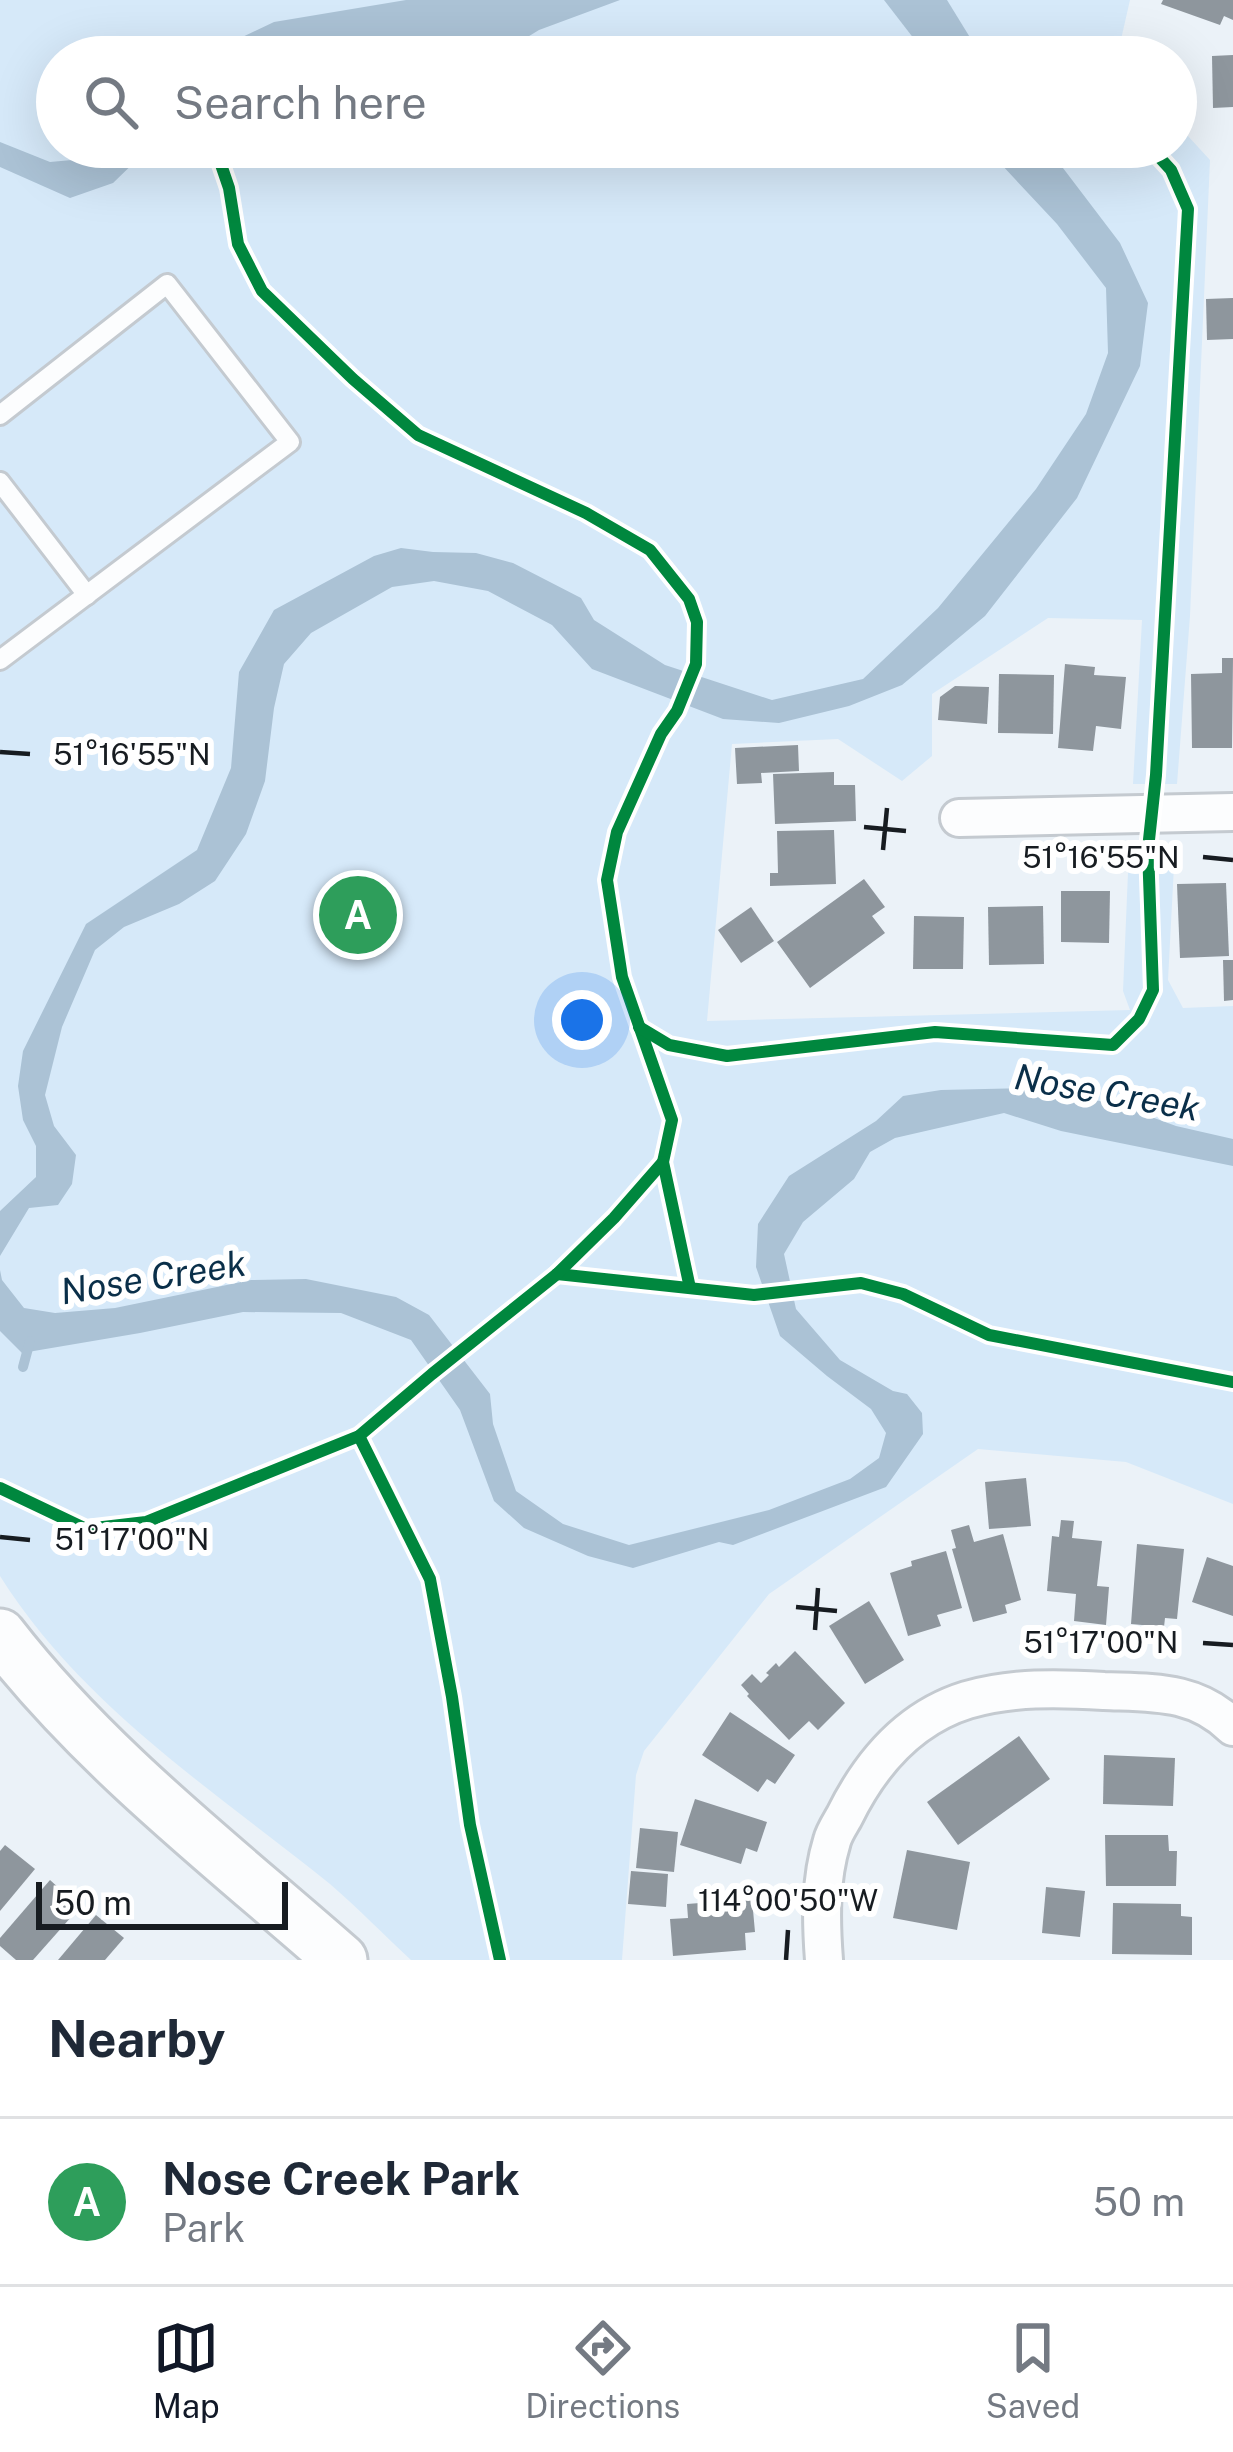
<!DOCTYPE html>
<meta charset="utf-8">
<style>
:root{--surface:#fff;--page:#f2f2f3;--text:#1f2937;--muted:#747a83;--line:#e0e1e3;--accent:#111827}
body{margin:0;font-family:"Public Sans",sans-serif;background:var(--page);color:var(--text)}
.scale{position:absolute;left:36px;bottom:30px;width:252px;box-sizing:border-box;padding-left:12px;border:6px solid #171c21;border-top:0;font-size:33px;line-height:42px;white-space:nowrap;color:#171c21;-webkit-text-stroke:9px #fff;paint-order:stroke}
.you{position:absolute;left:582px;top:1020px;width:42px;height:42px;margin:-30px;border:9px solid #fff;border-radius:50%;background:#1a73e8;box-shadow:0 0 0 18px #1a73e833}
.badge{display:grid;place-items:center;width:78px;height:78px;border-radius:50%;background:var(--accent);color:#fff;font-size:39px;font-weight:700}
.pin{position:absolute;translate:-50% -50%;border:6px solid #fff;box-shadow:0 3px 12px #0006}
.list{margin:0;padding:0;list-style:none}
h2{display:flex;justify-content:space-between;align-items:center;height:156px;margin:0;padding:0 48px;font-size:51px}
h2 small{font-size:39px;font-weight:400;color:var(--muted)}
.list li{display:grid;grid-template-columns:78px 1fr auto;gap:36px;align-items:center;box-sizing:border-box;height:168px;padding:0 48px;border-top:3px solid var(--line)}
.list b{display:block;font-size:45px;white-space:nowrap}
.list p{margin:0;font-size:39px;white-space:nowrap;color:var(--muted)}
.list em{font-size:39px;font-style:normal;color:var(--muted)}
.icon{flex:none;width:66px;height:66px;fill:none;stroke:currentColor;stroke-width:2;stroke-linecap:round;stroke-linejoin:round}
.map{position:relative;flex:none;width:1233px;height:1960px;overflow:hidden}
.search{position:absolute;background:var(--surface);box-shadow:0 12px 48px #0002;left:36px;right:36px;top:36px;height:132px;display:flex;align-items:center;gap:30px;box-sizing:border-box;padding:0 42px;border-radius:66px;color:var(--muted);font-size:45px}
.sheet{height:324px;background:var(--surface)}
nav{display:flex;justify-content:space-around;align-items:center;box-sizing:border-box;height:168px;border-top:3px solid var(--line);background:var(--surface);font-size:33px;color:var(--muted)}
nav a{display:grid;justify-items:center;gap:6px}
nav .on{color:var(--accent)}
.map>svg:first-child{display:block}
</style>
<div class="map">
<svg width="1233" height="1960" viewBox="0 0 1233 1960">
<rect width="100%" height="100%" fill="#ebf2f8"/>
<path fill="#d6e9f9" d="M0 0H1130L1117 57H57V147H1176V123L1210 160 1190 616 1177 784H1133L1142 620 1048 618 932 694V756L902 781 838 739 732 744 707 1021 1130 1010 1123 991 1129 849 1175 847 1168 980 1183 1008 1233 1006V1504L1126 1462 978 1449 769 1594 644 1751 636 1775 622 1960H411C384 1935 358 1908 330 1884 213 1790 81 1705 0 1576Z"/>
<g fill="#abc2d5">
<polygon points="406,0 620,0 539,30 503,52 467,49 374,52 358,57 221,57 234,41 274,22"/>
<polygon points="884,0 947,0 982,57 928,57"/>
<polygon points="0,142 50,162 105,157 117,147 157,147 144,153 113,183 70,198 0,167"/>
<polygon points="985,147 1047,147 1120,243 1148,303 1140,366 1077,498 985,616 902,685 849,706 779,723 723,719 592,669 552,625 488,591 434,581 392,587 311,633 284,664 274,708 265,781 246,834 215,881 179,904 124,927 95,950 62,1027 45,1095 54,1126 76,1155 72,1184 58,1205 29,1208 0,1256 0,1211 36,1177 36,1146 23,1120 18,1086 23,1051 86,924 197,850 231,768 239,672 274,610 374,556 401,548 433,552 476,553 513,563 581,598 594,620 665,665 772,700 863,679 938,608 1036,489 1086,414 1108,353 1106,288 1057,224"/>
<polygon points="1031,1088 1116,1104 1176,1126 1233,1139 1233,1166 1061,1131 1004,1113 895,1138 870,1152 854,1179 803,1222 784,1254 796,1309 840,1360 893,1391 907,1394 922,1413 923,1434 886,1487 733,1545 719,1542 633,1568 588,1556 524,1528 494,1501 460,1410 411,1340 341,1313 243,1312 140,1333 22,1353 0,1331 0,1270 2,1280 24,1308 55,1313 115,1308 251,1280 306,1279 396,1297 429,1315 490,1394 493,1424 516,1491 563,1524 629,1545 769,1510 850,1479 879,1458 886,1433 871,1409 827,1376 780,1336 756,1267 758,1224 789,1176 876,1121 903,1096 941,1090"/>
</g>
<g fill="none" stroke-linecap="round" stroke-linejoin="round">
<polyline stroke="#abc2d5" stroke-width="10" points="23,1367 30,1341"/>
</g>
<g fill="#8e969d">
<polygon points="1163,0 1233,0 1233,20 1224,16 1220,25 1161,4"/>
<polygon points="1233,55 1233,107 1213,108 1212,56"/>
<polygon points="1233,298 1233,339 1207,340 1206,299"/>
<polygon points="1222,658 1233,658 1232,748 1192,748 1191,674 1222,673"/>
<polygon points="1065,664 1095,667 1094,675 1126,677 1121,729 1096,726 1093,751 1058,748"/>
<polygon points="999,674 1054,675 1053,734 998,733"/>
<polygon points="955,686 989,687 987,724 938,720 940,697"/>
<polygon points="798,745 799,771 761,773 762,783 737,784 735,748"/>
<polygon points="834,772 834,785 855,785 856,821 775,824 773,774"/>
<polygon points="834,830 836,884 770,886 770,873 778,873 777,831"/>
<polygon points="864,879 885,907 872,916 885,933 810,988 777,942"/>
<polygon points="1226,883 1229,956 1180,958 1177,884"/>
<polygon points="1061,891 1110,891 1109,943 1061,942"/>
<polygon points="1043,906 1044,964 989,965 988,907"/>
<polygon points="751,907 774,941 741,963 718,930"/>
<polygon points="914,916 964,917 963,969 913,969"/>
<polygon points="1223,960 1233,960 1233,1000 1224,1001"/>
<polygon points="1026,1478 1031,1526 989,1529 985,1482"/>
<polygon points="1061,1520 1074,1521 1072,1538 1102,1541 1097,1586 1109,1587 1106,1625 1074,1621 1076,1594 1047,1591 1052,1536 1059,1537"/>
<polygon points="969,1525 974,1542 1003,1534 1021,1600 1005,1605 1007,1613 973,1622 952,1549 956,1548 951,1530"/>
<polygon points="1137,1544 1184,1549 1177,1619 1165,1618 1164,1627 1131,1624"/>
<polygon points="946,1551 962,1608 937,1615 941,1626 908,1636 890,1573 912,1566 911,1561"/>
<polygon points="1207,1557 1233,1566 1233,1616 1192,1602"/>
<polygon points="869,1601 904,1660 865,1684 829,1626"/>
<polygon points="795,1651 845,1703 818,1730 809,1721 789,1740 747,1696 749,1694 741,1685 752,1674 761,1683 769,1675 766,1673 776,1663 779,1667"/>
<polygon points="730,1712 795,1755 775,1784 767,1779 758,1792 702,1755"/>
<polygon points="1019,1736 1050,1779 958,1845 927,1802"/>
<polygon points="1104,1755 1175,1758 1173,1806 1103,1804"/>
<polygon points="695,1799 767,1822 757,1852 746,1848 741,1864 680,1845"/>
<polygon points="640,1828 678,1832 674,1872 636,1868"/>
<polygon points="1105,1835 1168,1835 1169,1851 1177,1851 1176,1886 1106,1886"/>
<polygon points="5,1845 35,1869 0,1911 0,1851"/>
<polygon points="907,1850 970,1862 957,1930 893,1918"/>
<polygon points="631,1871 668,1874 666,1907 628,1904"/>
<polygon points="50,1880 80,1907 33,1960 16,1960 0,1946 0,1938"/>
<polygon points="1046,1887 1085,1891 1080,1937 1042,1933"/>
<polygon points="752,1899 755,1932 745,1933 746,1950 673,1956 670,1919 688,1918 687,1904"/>
<polygon points="1113,1903 1181,1904 1181,1916 1192,1917 1192,1955 1112,1954"/>
<polygon points="96,1915 124,1938 105,1960 58,1960"/>
</g>
<g fill="none" stroke-linecap="round" stroke-linejoin="round">
<defs>
<g id="lane">
<polyline points="0,415 167,284 290,442 0,660"/>
<polyline points="0,482 87,595"/>
</g>
<g id="street">
<polyline points="959,818 1233,812"/>
<path d="M824 1960C821 1921 820 1880 832 1841 834 1833 840 1824 844 1817 870 1764 909 1718 967 1700 1012 1687 1058 1688 1104 1691 1154 1693 1195 1690 1233 1727"/>
</g>
<path id="secondary" d="M0 1635C96 1759 224 1857 341 1960"/>
</defs>
<use href="#lane" stroke="#c4cad0" stroke-width="24"/>
<use href="#street" stroke="#c4cad0" stroke-width="42"/>
<use href="#secondary" stroke="#c4cad0" stroke-width="57"/>
<use href="#lane" stroke="#fcfdfe" stroke-width="18"/>
<use href="#street" stroke="#fcfdfe" stroke-width="36"/>
<use href="#secondary" stroke="#fcfdfe" stroke-width="51"/>
<defs>
<g id="cycleway">
<polyline points="215,147 229,188 238,244 262,291 353,379 418,435 586,513 650,550 689,599 697,622 696,664 677,711 661,734 617,832 607,880 622,977 672,1120 663,1162 690,1288"/>
<polyline points="639,1027 669,1045 727,1056 935,1032 1113,1045 1139,1019 1153,990 1148,849 1156,775 1188,209 1171,170 1150,147"/>
<polyline points="557,1274 754,1295 861,1283 903,1294 989,1335 1233,1382"/>
<polyline points="359,1436 430,1579 452,1697 470,1825 500,1960"/>
<polyline points="0,1488 86,1529 146,1522 359,1436 432,1374 557,1274 614,1218 663,1162"/>
</g>
</defs>
<use href="#cycleway" stroke="#fff" stroke-width="20"/>
<use href="#cycleway" stroke="#00873e" stroke-width="12"/>
</g>
<path fill="none" stroke="#171c21" stroke-width="4.5" d="M0 752 30 754M864 827 906 831M883 850 887 808M1203 857 1233 860M0 1537 30 1540M796 1607 837 1611M815 1630 818 1588M1203 1643 1233 1645M786 1960 788 1930"/>
<g text-anchor="middle" dominant-baseline="central" stroke-width="12" stroke-linejoin="round" paint-order="stroke">
<g font-size="36" font-style="italic" fill="#0a2f49" stroke="#fff">
<text transform="translate(1107 1092) rotate(10)">Nose Creek</text>
<text transform="translate(153 1277) rotate(-9)">Nose Creek</text>
</g>
</g>
<g font-size="30" text-anchor="middle" fill="#171c21" stroke="#fff" stroke-width="12" stroke-linejoin="round" paint-order="stroke">
<text x="132" y="765">51°16'55"N</text>
<text x="1101" y="868">51°16'55"N</text>
<text x="132" y="1550">51°17'00"N</text>
<text x="1101" y="1653">51°17'00"N</text>
<text x="788" y="1911">114°00'50"W</text>
</g>
</svg>
<div class="scale">50 m</div>
<div class="you"></div>
<div class="pin badge" style="left:358px;top:915px;background:#2e9e5b">A</div>
<div class="search"><svg class="icon" aria-label="search" viewBox="0 0 24 24"><circle cx="10" cy="10" r="6"/><path d="M15 15l6 6"/></svg>Search here</div>
</div>
<section class="sheet">
<h2>Nearby<small></small></h2>
<ul class="list">
<li><span class="badge" style="background:#2e9e5b">A</span><div><b>Nose Creek Park</b><p>Park</p></div><em>50 m</em></li>
</ul>
</section>
<nav>
<a class="on"><svg class="icon" aria-label="map" viewBox="0 0 24 24"><path d="M3 6l6-2 6 2 6-2v14l-6 2-6-2-6 2zM9 4v14M15 6v14"/></svg>Map</a>
<a><svg class="icon" aria-label="directions" viewBox="0 0 24 24"><path d="M12 3l9 9-9 9-9-9zM9 14v-3h6M13 9l2 2-2 2"/></svg>Directions</a>
<a><svg class="icon" aria-label="saved" viewBox="0 0 24 24"><path d="M7 4h10v16l-5-4-5 4z"/></svg>Saved</a>
</nav>
